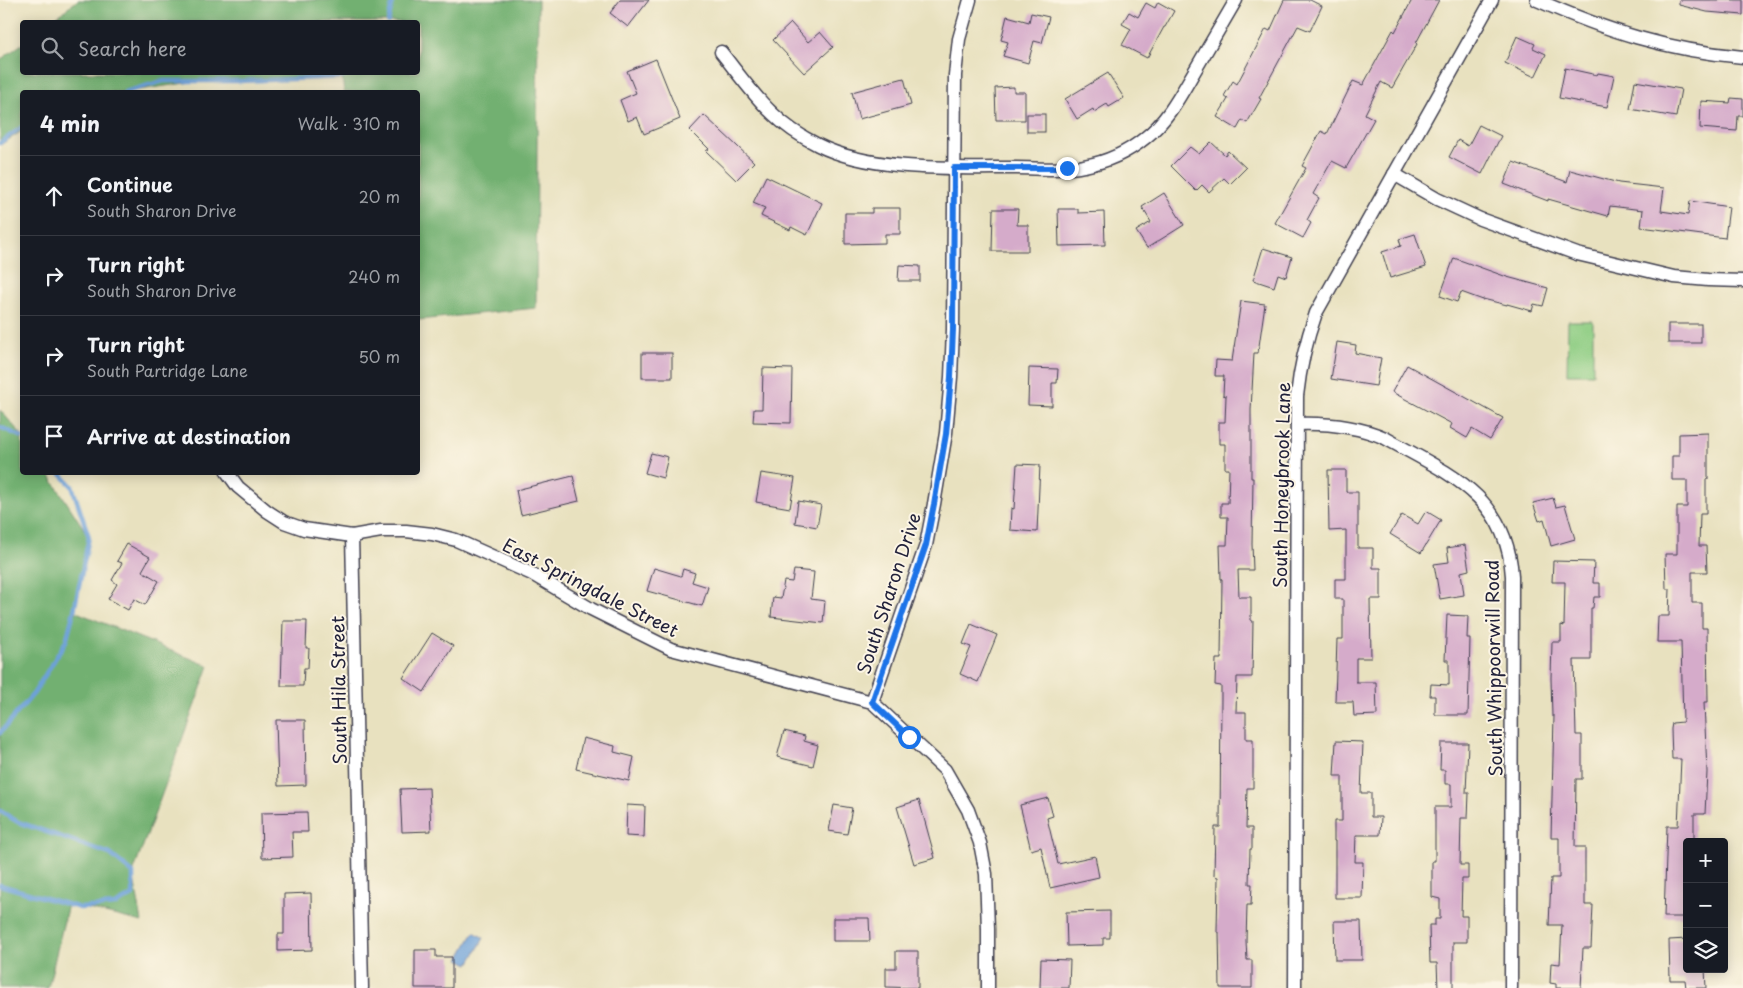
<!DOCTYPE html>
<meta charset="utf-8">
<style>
:root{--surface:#171b24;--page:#242831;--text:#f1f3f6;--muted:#9ea1a6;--line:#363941}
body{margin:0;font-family:"Playpen Sans",sans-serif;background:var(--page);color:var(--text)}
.controls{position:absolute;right:15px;bottom:15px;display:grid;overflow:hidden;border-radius:5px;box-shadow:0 2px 12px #0003}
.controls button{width:45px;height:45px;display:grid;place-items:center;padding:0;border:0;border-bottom:1px solid var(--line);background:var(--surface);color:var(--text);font:25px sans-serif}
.stop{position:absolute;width:15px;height:15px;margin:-11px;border:4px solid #1a73e8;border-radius:50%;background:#fff}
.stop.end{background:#1a73e8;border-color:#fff;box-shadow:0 1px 5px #0008}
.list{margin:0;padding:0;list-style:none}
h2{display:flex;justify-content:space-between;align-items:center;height:65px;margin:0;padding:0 20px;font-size:21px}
h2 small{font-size:16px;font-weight:400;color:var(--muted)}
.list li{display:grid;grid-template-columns:32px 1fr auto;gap:15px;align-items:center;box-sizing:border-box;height:80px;padding:0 20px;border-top:1px solid var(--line)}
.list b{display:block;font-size:19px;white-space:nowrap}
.list p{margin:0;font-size:16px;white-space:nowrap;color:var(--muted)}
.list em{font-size:16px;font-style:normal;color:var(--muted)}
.icon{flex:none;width:28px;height:28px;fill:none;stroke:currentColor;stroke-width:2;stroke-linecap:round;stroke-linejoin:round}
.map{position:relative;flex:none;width:1743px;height:988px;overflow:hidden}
.search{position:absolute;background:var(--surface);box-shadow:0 2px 12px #0003;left:20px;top:20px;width:400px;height:55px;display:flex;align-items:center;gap:12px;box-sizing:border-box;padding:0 18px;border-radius:5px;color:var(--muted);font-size:19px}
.panel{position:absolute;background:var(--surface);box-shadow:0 2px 12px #0003;left:20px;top:90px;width:400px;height:385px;border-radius:5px}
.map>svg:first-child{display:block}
</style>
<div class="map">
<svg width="1743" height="988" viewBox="0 0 1743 988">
<rect width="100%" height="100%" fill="#fcf5e5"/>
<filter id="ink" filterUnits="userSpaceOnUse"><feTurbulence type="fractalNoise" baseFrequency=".02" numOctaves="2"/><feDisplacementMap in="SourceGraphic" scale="10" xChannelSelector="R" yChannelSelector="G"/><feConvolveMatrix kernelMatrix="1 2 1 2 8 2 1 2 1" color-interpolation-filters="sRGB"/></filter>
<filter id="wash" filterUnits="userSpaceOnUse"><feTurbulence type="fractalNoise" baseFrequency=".0096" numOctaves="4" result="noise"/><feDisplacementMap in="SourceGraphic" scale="20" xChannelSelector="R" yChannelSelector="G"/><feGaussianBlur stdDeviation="1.12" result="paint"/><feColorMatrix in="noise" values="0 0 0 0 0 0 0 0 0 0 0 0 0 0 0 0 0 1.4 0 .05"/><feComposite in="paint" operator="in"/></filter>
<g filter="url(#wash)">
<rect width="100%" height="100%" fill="#e8e1bf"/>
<polygon fill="#8ecd83" stroke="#58785f" points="1568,321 1593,321 1593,374 1567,374"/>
<g fill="#72b071" stroke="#4a6956">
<polygon points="78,0 538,0 536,308 418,320 418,92 344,92 342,77 199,81 125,92 22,92 22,131 0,145 0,60 22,44 22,72 418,72 418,22 50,22"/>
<polygon points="0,410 22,435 22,472 48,473 89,537 74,611 209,666 133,873 142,922 68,904 48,988 0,988"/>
</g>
<polygon fill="#6da1d9" stroke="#48628a" points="474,932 484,938 469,964 459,959"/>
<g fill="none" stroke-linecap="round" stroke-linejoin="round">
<g stroke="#6da1d9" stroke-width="4.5">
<polyline points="388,22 393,0"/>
<polyline points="125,92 163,81 239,81 343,77 348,72"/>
<polyline points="0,143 22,127"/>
<polyline points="0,427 22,437"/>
<polyline points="0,733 34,693 66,641 74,611 89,537 72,486 59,472"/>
<polyline points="0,811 18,822 110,854 133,873 133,895 115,905 80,908 0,885"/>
</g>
</g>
<g id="blocks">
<g fill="#d5abca">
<polygon points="620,0 649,0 628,27 610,13"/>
<polygon points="1284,0 1310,0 1322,6 1310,31 1298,26 1259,98 1261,99 1247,123 1242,120 1237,129 1217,117 1228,99 1224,96 1233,81 1237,84 1266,29 1270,31"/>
<polygon points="1412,0 1439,0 1416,43 1417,44 1392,88 1381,82 1365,114 1374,119 1346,168 1332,161 1313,194 1319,198 1307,220 1311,223 1303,238 1275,223 1306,168 1302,166 1321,131 1327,134 1353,81 1363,85 1393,30 1395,32"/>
<polygon points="1679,0 1743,0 1743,15 1707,12 1679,5"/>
<polygon points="1158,2 1174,11 1165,27 1164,27 1147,58 1122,45 1131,29 1122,24 1129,12 1138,17 1146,3 1155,8"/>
<polygon points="1031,13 1049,17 1042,43 1034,41 1028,63 1003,56 1008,42 1001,40 1007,16 1029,22"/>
<polygon points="791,23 808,42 820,32 833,47 804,73 773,40"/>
<polygon points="1517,36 1535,44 1533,48 1546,54 1535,77 1505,63"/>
<polygon points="656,59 680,119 644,134 637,117 628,121 620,100 636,93 627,71"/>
<polygon points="1565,68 1597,75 1598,73 1614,76 1607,107 1559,98"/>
<polygon points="1108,73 1124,98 1109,107 1107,104 1094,112 1093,109 1077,119 1065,99"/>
<polygon points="904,78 911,105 859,119 852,92"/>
<polygon points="1635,81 1681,89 1676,117 1630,109"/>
<polygon points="1014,87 1014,92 1025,92 1025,120 996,120 995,88"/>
<polygon points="1731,98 1743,99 1743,116 1738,116 1737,131 1700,128 1701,101 1730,103"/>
<rect x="1027" y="114" width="18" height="18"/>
<polygon points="704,115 754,162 736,180 706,151 709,149 690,130"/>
<polygon points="1479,125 1501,136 1482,174 1449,157 1458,140 1468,146"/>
<polygon points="1211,142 1225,155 1228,151 1246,168 1230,184 1224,178 1209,192 1202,185 1196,191 1171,166 1190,147 1199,154"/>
<polygon points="1513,162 1567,182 1570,170 1619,183 1664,188 1661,211 1688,215 1690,201 1729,207 1725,238 1641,227 1643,210 1610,206 1608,216 1548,199 1548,201 1504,184"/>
<polygon points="766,176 822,203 807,235 791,227 790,230 761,216 765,208 753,203"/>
<polygon points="1164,193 1184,225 1147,248 1136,231 1151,222 1142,207"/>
<polygon points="872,208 900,208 900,234 885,234 885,243 845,244 845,213 872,213"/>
<polygon points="993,209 1018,209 1017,225 1028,225 1028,251 992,251"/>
<polygon points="1058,209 1078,209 1078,213 1104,212 1105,245 1059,246"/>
<polygon points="1415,234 1426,267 1390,278 1382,252 1401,246 1399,239"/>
<polygon points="1263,248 1292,257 1286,277 1278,274 1274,287 1253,280"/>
<polygon points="1454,258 1507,277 1548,288 1543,306 1534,304 1532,311 1507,304 1507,305 1483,299 1483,300 1461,292 1457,302 1440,296"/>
<polygon points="899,265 920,266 920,281 898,281"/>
<polygon points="1241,301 1265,304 1258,353 1254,353 1251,410 1251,478 1253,478 1252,544 1253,570 1238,570 1239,597 1251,597 1251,621 1253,621 1252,677 1237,677 1236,712 1246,712 1246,739 1253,739 1253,788 1247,788 1246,828 1252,828 1252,849 1250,849 1249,884 1252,884 1251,905 1247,905 1246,941 1247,960 1252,960 1252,988 1220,988 1219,932 1217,932 1218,877 1214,876 1215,827 1220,827 1221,697 1221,686 1215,685 1216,659 1221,659 1222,579 1221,579 1220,545 1227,545 1228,517 1221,517 1221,503 1228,503 1229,469 1225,469 1225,444 1219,444 1219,422 1225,422 1226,396 1223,395 1224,376 1215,376 1216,360 1232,361"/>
<rect x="1668" y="324" width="33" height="19"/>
<polygon points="1337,342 1356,345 1355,353 1381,358 1376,386 1331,379"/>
<rect x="642" y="353" width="30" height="25"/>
<polygon points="1407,365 1503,418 1490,440 1472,429 1467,438 1450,428 1452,424 1392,392"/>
<polygon points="763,368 792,369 791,423 753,422 754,409 762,409"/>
<polygon points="1029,368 1058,369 1057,383 1052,383 1052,406 1028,405"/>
<polygon points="1708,433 1708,479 1706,479 1706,514 1700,514 1699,546 1706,546 1707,572 1692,572 1692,603 1702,603 1702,628 1707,628 1708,702 1704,702 1707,772 1705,814 1694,814 1694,842 1687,842 1687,917 1664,917 1667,826 1678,826 1681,759 1672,759 1671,729 1672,723 1683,722 1681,642 1657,642 1658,616 1669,616 1670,589 1666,589 1665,554 1677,554 1677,507 1687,507 1687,480 1672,480 1672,456 1679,456 1679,434"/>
<polygon points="651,453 668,457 663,478 645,473"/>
<polygon points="1017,464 1040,465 1037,532 1010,530 1011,508 1014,509"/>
<polygon points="1328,470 1346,470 1346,492 1358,492 1358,548 1373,548 1373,568 1381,568 1381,599 1370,599 1371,658 1356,658 1356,682 1376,682 1377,715 1354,716 1353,702 1335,702 1337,639 1343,639 1343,599 1335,599 1335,579 1346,579 1346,530 1329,531"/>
<polygon points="761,473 795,478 790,508 756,502"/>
<polygon points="573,476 579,501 521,515 516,490"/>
<polygon points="1553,498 1556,507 1565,505 1575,539 1551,546 1544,519 1539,521 1533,503"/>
<polygon points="798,501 821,505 817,527 795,523"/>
<polygon points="1426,511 1441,520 1421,553 1390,534 1402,515 1418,524"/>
<polygon points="127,544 150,557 142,571 159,581 145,605 134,599 128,610 108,599 117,584 112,580 122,563 117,561"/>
<polygon points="1465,545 1469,570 1461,572 1464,595 1440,599 1434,564 1449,562 1447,548"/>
<polygon points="1553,561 1594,562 1593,583 1600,583 1600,597 1594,597 1593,608 1591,608 1591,660 1574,660 1576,735 1582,735 1582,779 1576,779 1575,847 1585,847 1585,905 1593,905 1591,948 1583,948 1581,988 1556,988 1556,984 1550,983 1551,963 1560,964 1562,925 1549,925 1551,878 1559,878 1559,838 1551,838 1554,716 1552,716 1551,678 1552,642 1561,642 1561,625 1564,626 1565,582 1552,582"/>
<polygon points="654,568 681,576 683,569 695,573 692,582 708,587 702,606 647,591"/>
<polygon points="794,570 814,572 811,599 825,601 823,623 771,617 773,597 781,598 784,581 792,582"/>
<polygon points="1447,615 1468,616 1467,638 1470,638 1468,715 1435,715 1435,696 1430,696 1431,684 1449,685 1449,660 1445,660"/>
<polygon points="283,621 307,621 306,648 309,648 308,668 304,668 303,686 281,686"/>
<polygon points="971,624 997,635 978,682 960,674 971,647 963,644"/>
<polygon points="432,633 453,646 424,692 403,678"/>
<polygon points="276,720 305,720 306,785 278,786"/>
<polygon points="784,731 805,736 804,741 818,745 813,766 777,757"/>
<polygon points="583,738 615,746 614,752 634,757 629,781 576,769"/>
<polygon points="1336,741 1363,742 1361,793 1371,793 1371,817 1381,817 1380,835 1356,835 1355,862 1363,862 1362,898 1335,898 1335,841 1334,841 1334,821 1342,821 1342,776 1334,776"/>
<polygon points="1441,743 1468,743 1466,793 1469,793 1468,818 1461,818 1460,865 1468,865 1468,879 1462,879 1461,916 1467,916 1467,942 1453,942 1453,988 1438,988 1437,963 1430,963 1429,925 1435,925 1435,919 1440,919 1440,899 1432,897 1432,861 1435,861 1435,807 1451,807 1451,784 1445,784 1445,770 1440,770"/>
<polygon points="429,788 431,831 402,832 400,789"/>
<polygon points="1048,798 1053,816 1047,818 1058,864 1095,856 1099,877 1050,888 1041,847 1031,850 1020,805"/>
<polygon points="919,800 935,858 914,864 897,807"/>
<polygon points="627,805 645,806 644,837 626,836"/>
<polygon points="834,805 852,808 847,834 829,831"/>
<polygon points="307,812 308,832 292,832 293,857 262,858 261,813"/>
<polygon points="311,893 312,950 278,951 278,934 284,934 284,894"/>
<polygon points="1110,911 1110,938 1103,938 1103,945 1067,946 1066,912"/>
<polygon points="833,918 869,918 870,941 833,941"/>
<polygon points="1334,921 1361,921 1362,960 1335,960"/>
<polygon points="1687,939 1687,969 1705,969 1706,988 1686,988 1685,980 1670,980 1669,940"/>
<polygon points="415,950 436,950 436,957 452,957 452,988 415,988"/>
<polygon points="896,951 918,951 918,988 886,987 886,968 896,968"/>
<polygon points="1041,959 1070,960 1069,988 1040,988"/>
</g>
</g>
</g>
<g filter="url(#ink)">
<use href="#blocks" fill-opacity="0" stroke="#403f4f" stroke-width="1"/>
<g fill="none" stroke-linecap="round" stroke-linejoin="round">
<defs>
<g id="street">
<path d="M1537 0C1607 31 1666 50 1743 57"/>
<path d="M721 52C737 72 753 95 772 113 785 126 802 137 818 145 871 172 957 168 1016 168 1038 168 1062 171 1084 166 1106 162 1127 153 1145 138 1167 121 1180 96 1194 72 1208 48 1222 24 1236 0"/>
<polyline points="1394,174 1437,199 1480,219 1577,254 1674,277 1708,280 1743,281"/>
<path d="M1297 424C1328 423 1357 426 1385 438 1447 473 1507 495 1512 576L1511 988"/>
<polyline points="227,472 238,487 267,511 284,522 304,529 352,536 381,531 406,531 432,534 456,540 532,574 591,609 671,649 872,702 945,770 968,810 980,843 986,874 988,929 988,988"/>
<polyline points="352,536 362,988"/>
<polyline points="872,702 926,545 934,504 946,433 951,377 953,329 955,75 959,39 970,0"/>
<path d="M1295 988 1297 396C1300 367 1306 341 1316 313L1492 0"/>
</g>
</defs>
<use href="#street" stroke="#403f4f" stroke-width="15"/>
<use href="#street" stroke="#fff" stroke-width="12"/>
</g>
</g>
<g fill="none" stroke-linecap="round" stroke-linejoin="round" filter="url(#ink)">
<polyline stroke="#1a73e8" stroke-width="6" points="909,737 872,702 926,545 934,504 946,434 951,377 953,329 954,168 1067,168"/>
</g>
<g text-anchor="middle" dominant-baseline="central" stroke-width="4" stroke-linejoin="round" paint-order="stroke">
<g font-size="18" fill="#22223b" stroke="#fcf5e5">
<text transform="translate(1281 485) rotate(-89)">South Honeybrook Lane</text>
<text transform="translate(591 587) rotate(27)">East Springdale Street</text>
<text transform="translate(888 593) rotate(-72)">South Sharon Drive</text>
<text transform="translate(1493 668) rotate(-91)">South Whippoorwill Road</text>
<text transform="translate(338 690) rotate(-91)">South Hila Street</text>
</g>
</g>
</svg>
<div class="controls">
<button>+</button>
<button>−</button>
<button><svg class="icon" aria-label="layers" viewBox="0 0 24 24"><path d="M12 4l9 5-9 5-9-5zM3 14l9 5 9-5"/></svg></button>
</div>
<div class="stop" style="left:909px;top:737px"></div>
<div class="stop end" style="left:1067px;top:168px"></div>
<div class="search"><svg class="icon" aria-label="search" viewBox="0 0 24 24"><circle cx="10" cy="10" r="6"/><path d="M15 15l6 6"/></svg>Search here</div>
<section class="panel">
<h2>4 min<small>Walk · 310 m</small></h2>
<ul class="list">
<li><svg class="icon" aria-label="ahead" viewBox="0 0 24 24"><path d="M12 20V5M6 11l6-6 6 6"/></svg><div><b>Continue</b><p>South Sharon Drive</p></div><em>20 m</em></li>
<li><svg class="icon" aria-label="right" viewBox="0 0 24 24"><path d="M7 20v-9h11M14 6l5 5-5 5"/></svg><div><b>Turn right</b><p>South Sharon Drive</p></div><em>240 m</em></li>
<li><svg class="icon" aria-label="right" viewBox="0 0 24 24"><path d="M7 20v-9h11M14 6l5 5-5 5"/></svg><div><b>Turn right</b><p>South Partridge Lane</p></div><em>50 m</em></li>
<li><svg class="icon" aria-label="arrive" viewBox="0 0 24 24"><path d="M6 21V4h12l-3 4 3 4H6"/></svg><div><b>Arrive at destination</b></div></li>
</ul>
</section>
</div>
